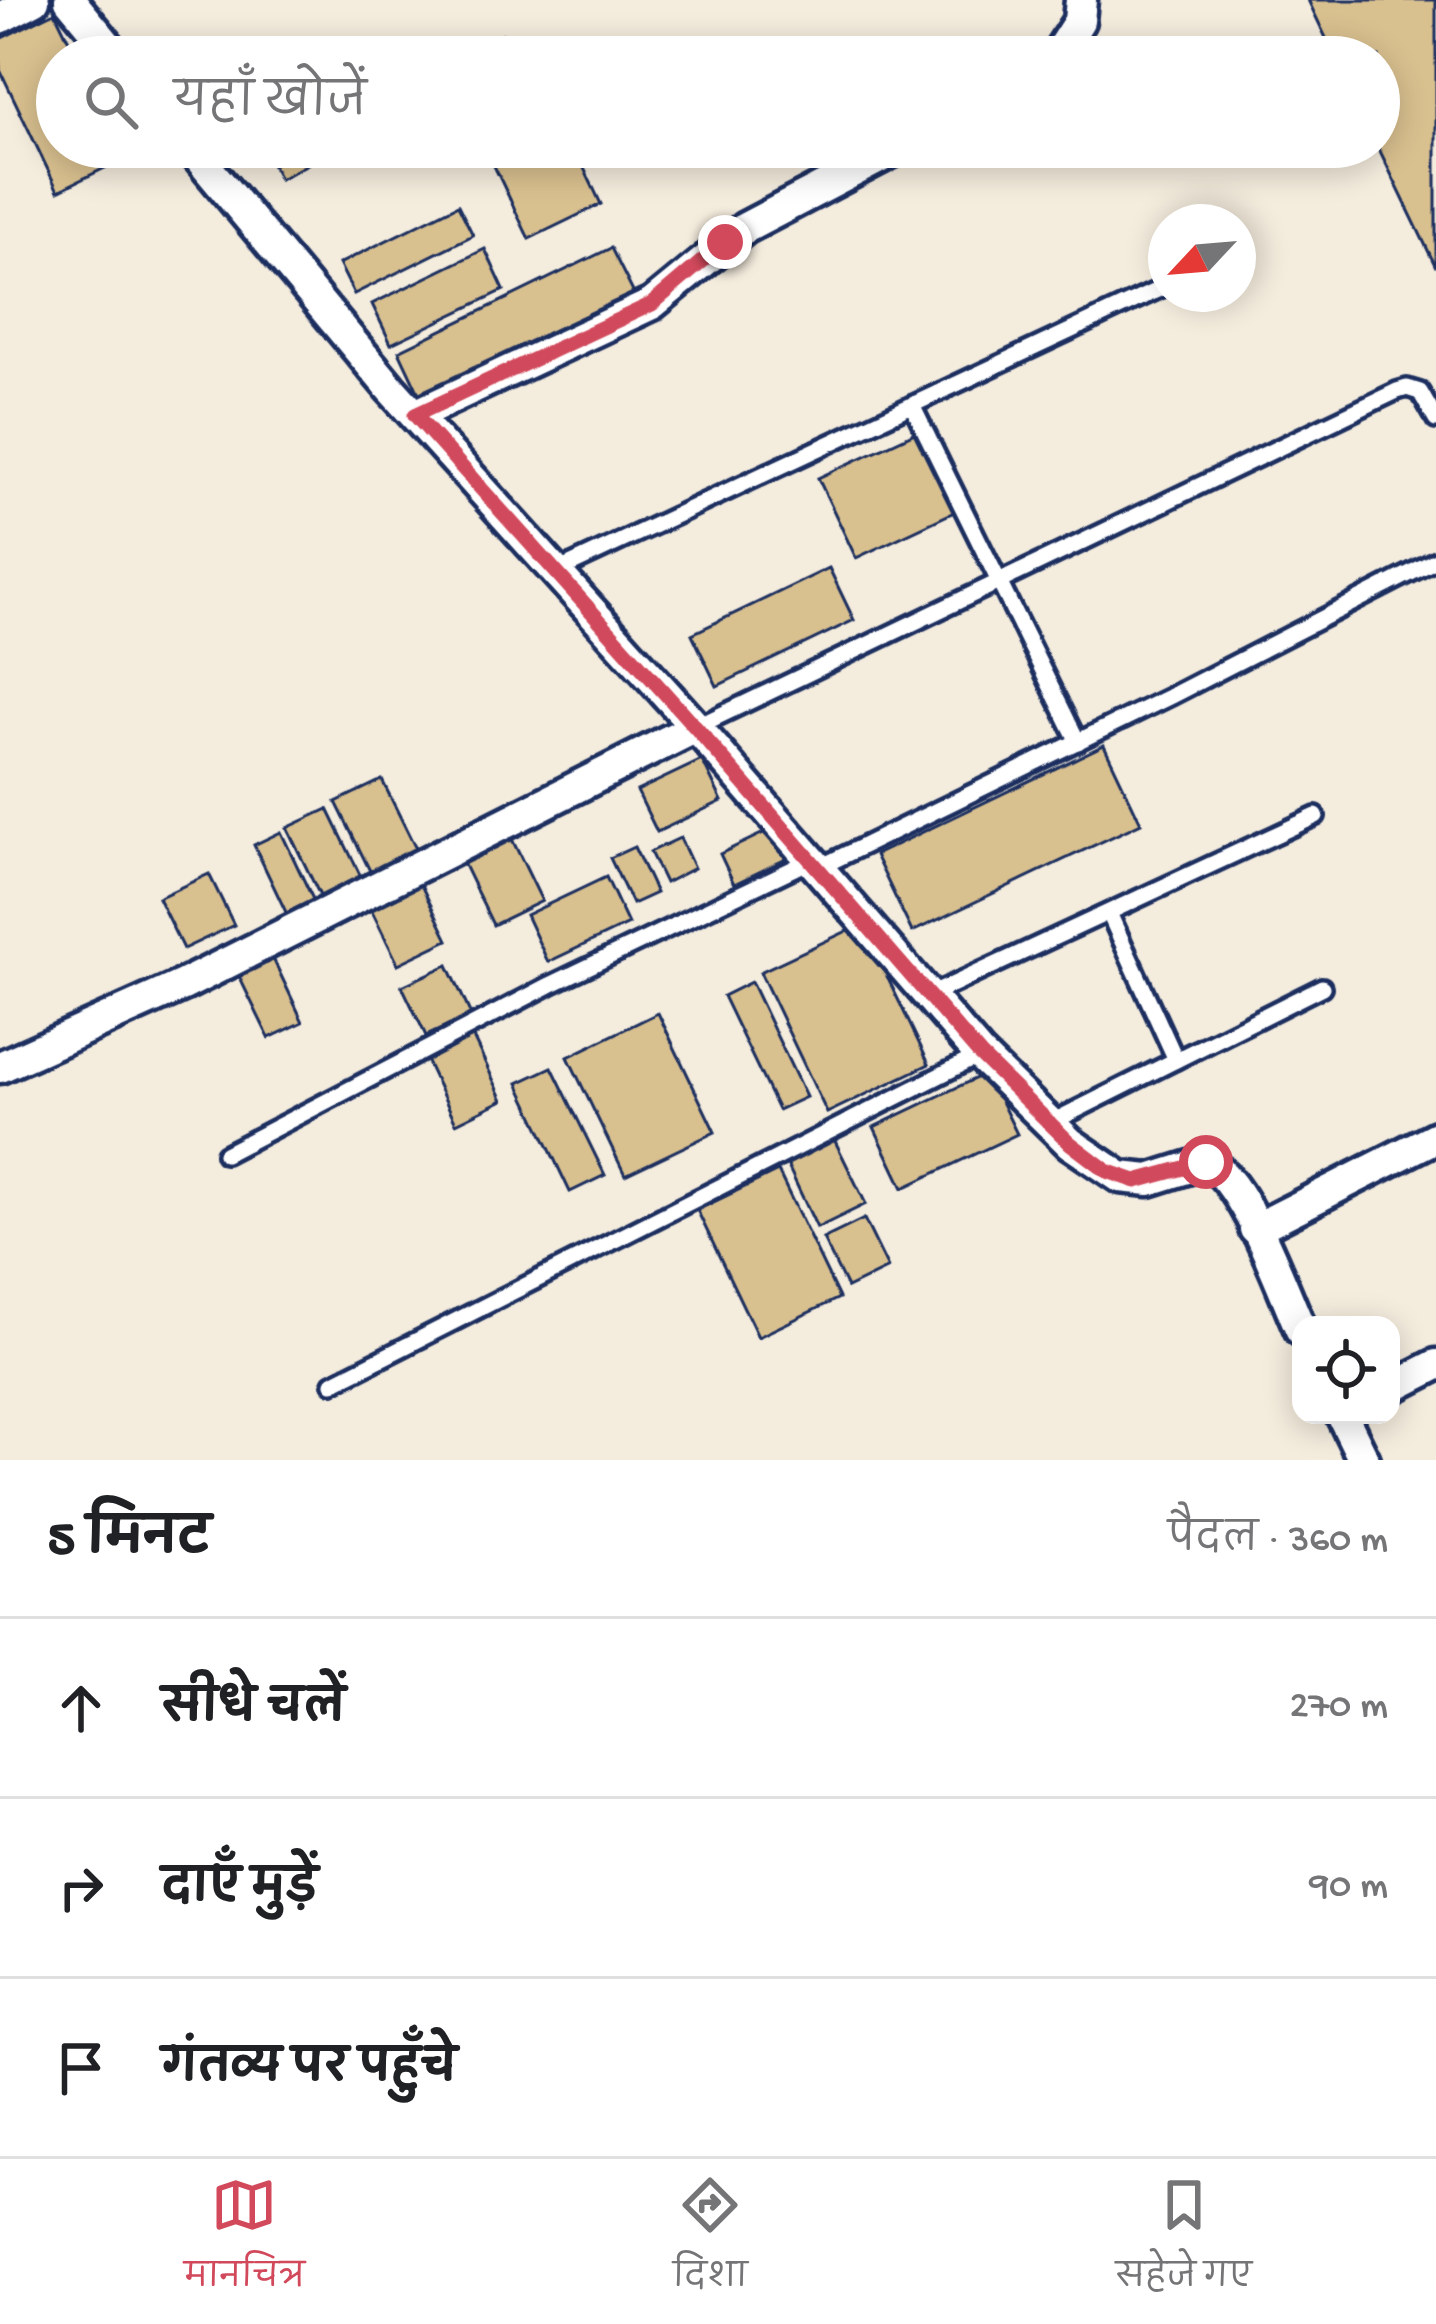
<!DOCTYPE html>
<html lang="hi">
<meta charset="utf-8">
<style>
:root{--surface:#fff;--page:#f6f6f6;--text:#202124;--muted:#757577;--line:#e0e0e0;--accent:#d1495b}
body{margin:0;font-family:"Gochi Hand","Playpen Sans Deva",sans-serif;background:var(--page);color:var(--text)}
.controls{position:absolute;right:36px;bottom:36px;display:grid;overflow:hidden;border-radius:24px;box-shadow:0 6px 30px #0003}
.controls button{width:108px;height:108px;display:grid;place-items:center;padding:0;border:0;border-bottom:3px solid var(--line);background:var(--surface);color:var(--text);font:60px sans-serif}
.compass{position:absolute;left:1148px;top:204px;width:108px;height:108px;border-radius:50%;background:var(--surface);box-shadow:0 6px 30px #0003;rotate:244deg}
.stop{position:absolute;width:36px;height:36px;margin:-27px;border:9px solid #d1495b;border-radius:50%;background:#fff}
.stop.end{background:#d1495b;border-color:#fff;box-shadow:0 3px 12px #0008}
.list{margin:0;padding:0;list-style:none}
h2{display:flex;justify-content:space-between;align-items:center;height:156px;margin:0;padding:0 48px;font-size:51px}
h2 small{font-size:39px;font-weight:400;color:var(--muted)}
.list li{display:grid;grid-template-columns:78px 1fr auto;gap:36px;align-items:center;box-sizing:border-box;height:180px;padding:0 48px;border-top:3px solid var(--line)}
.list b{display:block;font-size:45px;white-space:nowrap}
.list em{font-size:39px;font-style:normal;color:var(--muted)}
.icon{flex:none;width:66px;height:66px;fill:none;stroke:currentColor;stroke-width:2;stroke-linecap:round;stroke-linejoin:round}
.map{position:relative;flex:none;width:1436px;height:1460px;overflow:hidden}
.search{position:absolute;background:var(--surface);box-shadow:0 6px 30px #0003;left:36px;right:36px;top:36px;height:132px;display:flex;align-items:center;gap:30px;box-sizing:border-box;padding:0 42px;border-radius:66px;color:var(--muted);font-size:45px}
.sheet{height:696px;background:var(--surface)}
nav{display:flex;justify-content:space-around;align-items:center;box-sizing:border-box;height:168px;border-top:3px solid var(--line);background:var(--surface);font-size:33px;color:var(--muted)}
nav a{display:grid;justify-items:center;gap:6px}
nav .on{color:var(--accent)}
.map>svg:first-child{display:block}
</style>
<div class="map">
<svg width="1436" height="1460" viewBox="0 0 1436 1460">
<rect width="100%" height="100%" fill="#f4ecdd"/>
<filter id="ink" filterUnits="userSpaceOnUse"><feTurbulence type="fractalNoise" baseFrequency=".00833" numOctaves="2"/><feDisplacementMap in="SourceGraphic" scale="24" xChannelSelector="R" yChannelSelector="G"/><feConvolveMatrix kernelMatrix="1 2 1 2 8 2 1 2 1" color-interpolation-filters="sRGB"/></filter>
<g filter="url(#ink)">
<g fill="#d9c08f" stroke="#1b2f5e" stroke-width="3">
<polygon points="1308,0 1436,0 1436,267 1378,147 1379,57 1335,57"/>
<polygon points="55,12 77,57 57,57 57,147 120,147 125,158 58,191 0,70 0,39"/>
<polygon points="502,34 514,57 461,57"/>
<polygon points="268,147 339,147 280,179 264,149"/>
<polygon points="485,147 574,147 601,204 529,239"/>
<polygon points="458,205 473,235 354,294 339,264"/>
<polygon points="611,248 636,298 422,400 399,351"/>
<polygon points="485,249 504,290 391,344 372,304"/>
<polygon points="917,432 954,512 856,558 818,478"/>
<polygon points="829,568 854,620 717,686 692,634"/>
<polygon points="1104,745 1141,823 912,932 875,855"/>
<polygon points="702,760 722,801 657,832 637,791"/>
<polygon points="382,780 418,853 372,875 336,802"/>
<polygon points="328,809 364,883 323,902 287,828"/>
<polygon points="772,829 786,859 734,884 720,854"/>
<polygon points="281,832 320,914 293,927 254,845"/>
<polygon points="509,833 542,901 493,925 460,857"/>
<polygon points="680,838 694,868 665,883 650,852"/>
<polygon points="634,847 656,893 632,904 610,858"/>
<polygon points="209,874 234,925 183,949 158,898"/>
<polygon points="606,877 628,924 548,962 526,915"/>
<polygon points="418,879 448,940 398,964 368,903"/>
<polygon points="862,924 929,1064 827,1113 760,972"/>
<polygon points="268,948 303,1022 269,1038 233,964"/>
<polygon points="448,965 471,1015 426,1036 402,986"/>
<polygon points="751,982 806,1097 778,1110 723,996"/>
<polygon points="658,1013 715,1132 625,1175 568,1057"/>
<polygon points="472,1035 503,1100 456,1123 425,1058"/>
<polygon points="552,1067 605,1175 570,1192 518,1083"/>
<polygon points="987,1073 1017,1134 903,1188 874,1127"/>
<polygon points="833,1137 866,1204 817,1228 785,1160"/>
<polygon points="778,1171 839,1298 758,1337 697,1210"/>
<polygon points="864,1219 888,1268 847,1288 823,1239"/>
</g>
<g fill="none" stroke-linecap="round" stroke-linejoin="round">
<defs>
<g id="service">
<polyline points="912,405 1078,742"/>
<polyline points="555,572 1166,286"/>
<polyline points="696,727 1397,391 1407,388 1420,392 1436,420"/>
<polyline points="816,869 1171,696 1436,560"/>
<polyline points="1109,913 1176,1060"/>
<polyline points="928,996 1316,816"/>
<polyline points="1050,1123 1322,987"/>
<polyline points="225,1154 550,985 809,861"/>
<polyline points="333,1383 980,1055"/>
</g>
<g id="minor">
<polyline points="70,0 117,57"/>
<polyline points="0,18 34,0"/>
<polyline points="1056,57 1079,21 1081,0"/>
<path d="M190 147 391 389 696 727 980 1055 1070 1143 1120 1177 1149 1180 1206 1162C1244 1177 1283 1291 1301 1330"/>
<polyline points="415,415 652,304 745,228 900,147"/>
<polyline points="0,1067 183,985 696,727"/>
<polyline points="1255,1229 1436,1137"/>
<polyline points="1391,1388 1436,1365"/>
<polyline points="1342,1415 1364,1460"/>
</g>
</defs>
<use href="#service" stroke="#1b2f5e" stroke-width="24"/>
<use href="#minor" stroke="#1b2f5e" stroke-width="39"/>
<use href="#service" stroke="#fff" stroke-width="15"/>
<use href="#minor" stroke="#fff" stroke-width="30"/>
</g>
</g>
<g fill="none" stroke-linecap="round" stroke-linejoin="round" filter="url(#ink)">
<polyline stroke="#d1495b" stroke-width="15" points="725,242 652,304 415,415 696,728 980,1055 1070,1143 1107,1171 1136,1181 1206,1162"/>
</g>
</svg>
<div class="controls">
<button><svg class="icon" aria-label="locate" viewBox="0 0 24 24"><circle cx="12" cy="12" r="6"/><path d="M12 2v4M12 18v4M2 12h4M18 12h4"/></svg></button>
</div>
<svg class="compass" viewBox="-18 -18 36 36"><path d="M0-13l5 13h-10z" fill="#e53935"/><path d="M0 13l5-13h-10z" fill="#757577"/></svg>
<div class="stop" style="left:1206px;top:1162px"></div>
<div class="stop end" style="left:725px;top:242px"></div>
<div class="search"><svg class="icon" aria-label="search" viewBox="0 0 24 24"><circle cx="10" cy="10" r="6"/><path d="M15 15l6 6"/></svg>यहाँ खोजें</div>
</div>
<section class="sheet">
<h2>5 मिनट<small>पैदल · 360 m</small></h2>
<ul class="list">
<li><svg class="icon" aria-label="ahead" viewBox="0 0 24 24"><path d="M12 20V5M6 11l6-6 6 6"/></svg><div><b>सीधे चलें</b></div><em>270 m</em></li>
<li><svg class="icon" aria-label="right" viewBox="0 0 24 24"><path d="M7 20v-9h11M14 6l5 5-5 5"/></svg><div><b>दाएँ मुड़ें</b></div><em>90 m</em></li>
<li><svg class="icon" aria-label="arrive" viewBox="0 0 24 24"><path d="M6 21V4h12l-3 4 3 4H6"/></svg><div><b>गंतव्य पर पहुँचे</b></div></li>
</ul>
</section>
<nav>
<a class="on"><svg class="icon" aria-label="map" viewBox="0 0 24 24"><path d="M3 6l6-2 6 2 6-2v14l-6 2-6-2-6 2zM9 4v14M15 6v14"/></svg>मानचित्र</a>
<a><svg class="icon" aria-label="directions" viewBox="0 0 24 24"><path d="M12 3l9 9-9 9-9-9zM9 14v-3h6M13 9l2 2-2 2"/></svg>दिशा</a>
<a><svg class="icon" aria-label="saved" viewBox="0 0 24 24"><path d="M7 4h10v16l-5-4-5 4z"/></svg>सहेजे गए</a>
</nav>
